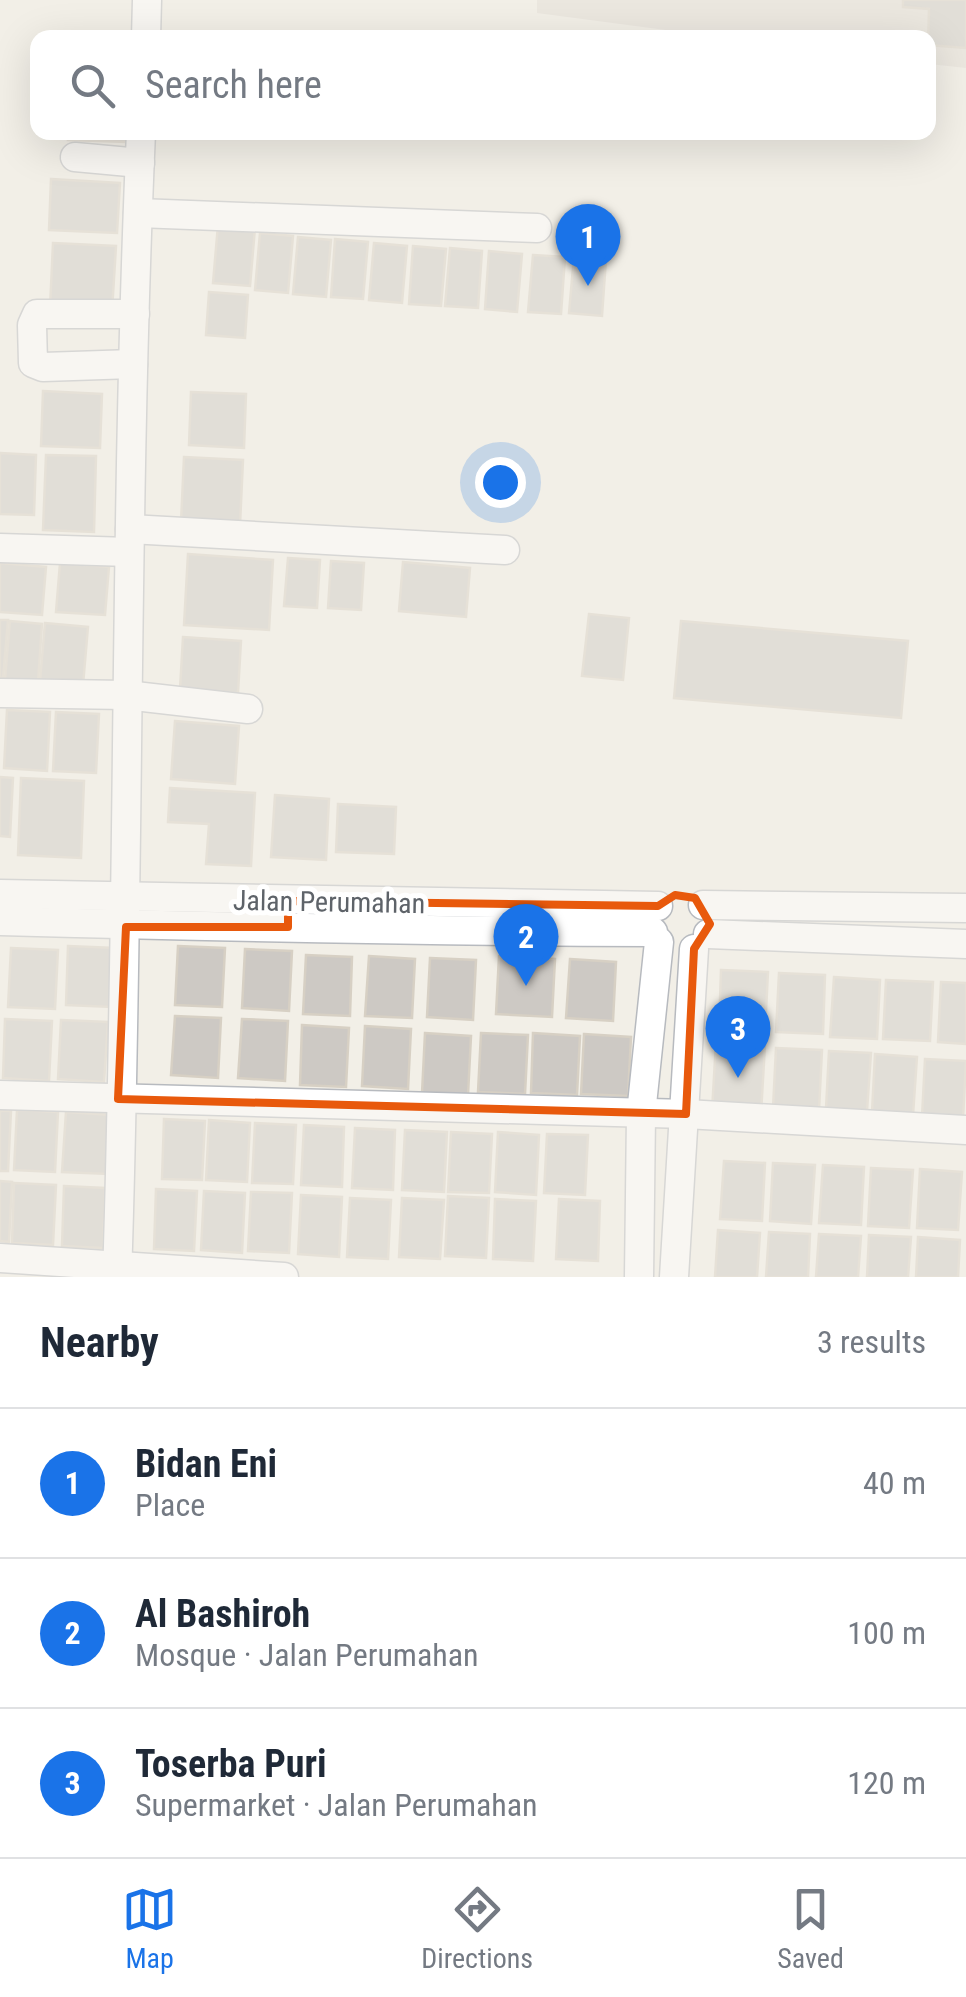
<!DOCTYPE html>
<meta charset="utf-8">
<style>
:root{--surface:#fff;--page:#f6f6f7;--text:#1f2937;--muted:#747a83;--line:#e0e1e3;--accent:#1a73e8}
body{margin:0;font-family:"Roboto Condensed",sans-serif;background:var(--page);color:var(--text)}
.you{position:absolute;left:500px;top:482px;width:35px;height:35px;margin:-25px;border:8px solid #fff;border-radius:50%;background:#1a73e8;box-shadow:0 0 0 15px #1a73e833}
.badge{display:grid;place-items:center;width:65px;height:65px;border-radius:50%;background:var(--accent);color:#fff;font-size:32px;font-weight:700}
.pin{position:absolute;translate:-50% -82px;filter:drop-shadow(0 2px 5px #0008)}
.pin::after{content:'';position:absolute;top:52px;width:35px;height:30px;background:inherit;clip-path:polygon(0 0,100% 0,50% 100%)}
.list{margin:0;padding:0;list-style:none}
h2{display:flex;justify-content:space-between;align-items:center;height:130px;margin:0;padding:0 40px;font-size:42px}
h2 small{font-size:32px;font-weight:400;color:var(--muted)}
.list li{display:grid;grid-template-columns:65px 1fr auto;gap:30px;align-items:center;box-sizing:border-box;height:150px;padding:0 40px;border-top:2px solid var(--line)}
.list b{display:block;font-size:38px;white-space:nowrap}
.list p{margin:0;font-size:32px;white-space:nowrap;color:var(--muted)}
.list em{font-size:32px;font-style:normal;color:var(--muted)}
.icon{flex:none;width:55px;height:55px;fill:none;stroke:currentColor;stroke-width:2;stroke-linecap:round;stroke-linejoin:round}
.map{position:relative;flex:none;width:966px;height:1277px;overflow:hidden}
.search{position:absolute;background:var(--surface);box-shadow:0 10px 40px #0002;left:30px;right:30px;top:30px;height:110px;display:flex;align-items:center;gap:25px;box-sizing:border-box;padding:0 35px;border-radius:20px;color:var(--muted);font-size:38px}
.sheet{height:580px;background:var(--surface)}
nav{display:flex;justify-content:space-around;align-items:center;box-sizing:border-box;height:140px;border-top:2px solid var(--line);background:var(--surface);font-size:28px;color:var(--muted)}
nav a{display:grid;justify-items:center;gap:5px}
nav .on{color:var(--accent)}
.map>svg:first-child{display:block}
</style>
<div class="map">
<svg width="966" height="1277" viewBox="0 0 966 1277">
<rect width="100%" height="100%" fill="#f2efe7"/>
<polygon fill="#e2ded6" points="537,0 966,0 966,68 929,64 928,38 726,38 537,13"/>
<g fill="#cdc9c4" stroke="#d7d0c4" stroke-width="2.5">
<polygon points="903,0 966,0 966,48 928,45 929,9 903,7"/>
<polygon points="69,132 127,132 126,142 68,140"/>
<polygon points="51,179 120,183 117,233 49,230"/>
<polygon points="218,225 255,228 250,286 213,283"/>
<polygon points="260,233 293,236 288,293 255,290"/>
<polygon points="298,237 331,240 326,297 293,294"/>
<polygon points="335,239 368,242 363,299 331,297"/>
<polygon points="53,243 116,246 112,311 50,308"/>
<polygon points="374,243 407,246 402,303 369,300"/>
<polygon points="413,246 446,249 441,306 409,304"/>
<polygon points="450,248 482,251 478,308 445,306"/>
<polygon points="489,251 522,254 517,312 485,309"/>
<polygon points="533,255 565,257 561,314 528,312"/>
<polygon points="574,256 606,259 602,316 569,313"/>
<polygon points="209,292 248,295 245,338 206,335"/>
<polygon points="43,391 102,394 100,448 41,446"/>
<polygon points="191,392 246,394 244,448 189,445"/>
<polygon points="0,453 36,455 34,515 0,514"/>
<polygon points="46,455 96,456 94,532 43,530"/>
<polygon points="184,457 243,460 240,525 181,522"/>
<polygon points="188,554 273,560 269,630 184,625"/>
<polygon points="288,558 320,560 317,608 284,606"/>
<polygon points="331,561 364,563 361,610 328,608"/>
<polygon points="403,562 470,568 466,617 399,611"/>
<polygon points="0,563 46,567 42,615 0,612"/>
<polygon points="60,563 109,567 105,615 56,612"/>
<polygon points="589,614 629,618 623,680 582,676"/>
<polygon points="0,620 8,620 3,678 0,678"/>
<polygon points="10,621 42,624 38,682 5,679"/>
<polygon points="681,621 908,641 901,718 674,698"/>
<polygon points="45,623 88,627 83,685 40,681"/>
<polygon points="183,637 241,641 238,693 180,689"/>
<polygon points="7,710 50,712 47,771 4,768"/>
<polygon points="56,712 99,714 96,773 53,771"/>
<polygon points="175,721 239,726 235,784 171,779"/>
<polygon points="0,777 13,778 10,837 0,836"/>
<polygon points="21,778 84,781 81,858 18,855"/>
<polygon points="170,788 255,793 251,866 206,864 209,824 168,822"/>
<polygon points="275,795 329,799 326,860 271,857"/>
<polygon points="338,804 396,807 394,854 336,852"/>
<polygon points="68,946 115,948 112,1007 66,1005"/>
<polygon points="178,946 225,948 222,1007 175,1005"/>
<polygon points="11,948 58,950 55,1009 8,1007"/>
<polygon points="245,949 292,951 289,1011 242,1008"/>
<polygon points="306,955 352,957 350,1016 303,1014"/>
<polygon points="369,956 415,959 412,1018 365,1016"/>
<polygon points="499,956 555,959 552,1017 496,1014"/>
<polygon points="430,958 476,960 473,1020 427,1017"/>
<polygon points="570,959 616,962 613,1021 566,1018"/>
<polygon points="721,970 768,972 765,1031 719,1029"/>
<polygon points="779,973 825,975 823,1034 776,1032"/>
<polygon points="834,977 880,980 877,1039 830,1037"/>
<polygon points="886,980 933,982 930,1041 883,1039"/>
<polygon points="941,982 966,983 966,1044 938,1042"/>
<polygon points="175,1016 221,1018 218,1078 171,1075"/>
<polygon points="5,1019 52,1021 49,1081 3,1078"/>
<polygon points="242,1019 288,1021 285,1081 238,1078"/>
<polygon points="61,1020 108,1022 104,1082 58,1079"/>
<polygon points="302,1025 349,1028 346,1087 300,1085"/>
<polygon points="365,1026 411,1029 408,1089 362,1086"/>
<polygon points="425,1033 471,1036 468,1095 422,1093"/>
<polygon points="481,1033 528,1035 525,1094 478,1092"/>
<polygon points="533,1033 580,1036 577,1095 531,1093"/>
<polygon points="584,1034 631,1037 628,1096 581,1094"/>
<polygon points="716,1042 765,1045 761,1114 712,1111"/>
<polygon points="776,1048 822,1050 819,1110 773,1108"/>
<polygon points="829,1051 871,1053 867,1111 826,1109"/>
<polygon points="875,1054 917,1057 913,1115 872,1112"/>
<polygon points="925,1059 966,1061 963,1119 922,1117"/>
<polygon points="17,1110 58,1112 55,1172 14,1170"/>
<polygon points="0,1111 11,1111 8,1171 0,1171"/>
<polygon points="66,1112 112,1115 109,1174 62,1172"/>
<polygon points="164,1119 205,1121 202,1180 162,1179"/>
<polygon points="209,1120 250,1123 247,1182 206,1180"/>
<polygon points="255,1123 296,1125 293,1184 252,1183"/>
<polygon points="304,1125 344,1127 342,1187 301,1185"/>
<polygon points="355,1128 395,1130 393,1190 352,1188"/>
<polygon points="405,1130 447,1132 444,1192 402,1190"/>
<polygon points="451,1132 492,1134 489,1193 448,1192"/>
<polygon points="498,1132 539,1135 536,1195 495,1192"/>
<polygon points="547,1134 588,1135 585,1195 544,1193"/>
<polygon points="724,1161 765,1163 762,1221 720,1219"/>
<polygon points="773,1163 815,1165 811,1224 770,1221"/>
<polygon points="823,1165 864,1167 861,1225 819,1223"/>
<polygon points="871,1168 913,1170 909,1228 868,1226"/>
<polygon points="920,1169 962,1172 958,1230 917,1228"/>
<polygon points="0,1181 12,1182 9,1242 0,1241"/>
<polygon points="14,1183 56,1185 53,1245 12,1243"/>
<polygon points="64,1186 105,1188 103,1248 62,1246"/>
<polygon points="156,1189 197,1191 194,1251 154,1249"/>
<polygon points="204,1191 245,1193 242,1253 201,1250"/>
<polygon points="251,1192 292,1193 289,1253 248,1251"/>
<polygon points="301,1195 342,1197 339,1257 298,1254"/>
<polygon points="448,1196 489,1198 486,1258 445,1256"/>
<polygon points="350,1198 391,1200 388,1259 347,1257"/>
<polygon points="402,1198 444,1200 440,1259 399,1257"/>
<polygon points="495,1199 536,1201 533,1261 493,1259"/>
<polygon points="559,1199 600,1201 598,1261 556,1259"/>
<polygon points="718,1230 760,1233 757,1277 715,1277"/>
<polygon points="769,1232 810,1234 808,1277 766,1277"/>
<polygon points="819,1234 861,1236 858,1277 816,1277"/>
<polygon points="869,1235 911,1237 908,1277 867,1277"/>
<polygon points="918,1237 960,1240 958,1277 916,1277"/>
</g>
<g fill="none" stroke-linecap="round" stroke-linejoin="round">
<defs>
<g id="street">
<polyline points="146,38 147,0"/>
<polyline points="75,157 140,163"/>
<polyline points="138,213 537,228"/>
<polyline points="133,364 43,367 33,363 32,325 37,314 135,314"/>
<polyline points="130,529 505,550"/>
<polyline points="0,548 129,552"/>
<polyline points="0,693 126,695 248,709"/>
<polyline points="0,894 658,906"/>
<polyline points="703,905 966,908"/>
<path d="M0 921C218 927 435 931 653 932"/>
<polyline points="708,934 966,944"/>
<polyline points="0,1095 686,1114 966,1130"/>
<polyline points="0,1258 284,1277"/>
<path d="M117 1277C130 896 124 514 141 132"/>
<polyline points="639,1277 641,1114 659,942"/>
<polyline points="674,1277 694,949"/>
</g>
</defs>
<use href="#street" stroke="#b7babf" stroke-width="31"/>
<use href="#street" stroke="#fff" stroke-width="28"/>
</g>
<path d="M0 0H966V1277H0ZM675 895 695 898 710 924 694 949 686 1114 118 1099 126 927H288V901L658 906Z" fill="#f2efe7" fill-opacity=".55" fill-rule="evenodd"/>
<path fill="none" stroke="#e8590c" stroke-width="8" stroke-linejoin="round" d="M675 895 695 898 710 924 694 949 686 1114 118 1099 126 927H288V901L658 906Z"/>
<g text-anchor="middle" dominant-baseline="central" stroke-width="10" stroke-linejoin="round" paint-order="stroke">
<g font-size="28" fill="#5e6369" stroke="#fff">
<text transform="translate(329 902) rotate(1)">Jalan Perumahan</text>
</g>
</g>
</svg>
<div class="you"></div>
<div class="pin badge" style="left:588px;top:286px">1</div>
<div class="pin badge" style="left:526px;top:986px">2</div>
<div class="pin badge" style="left:738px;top:1078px">3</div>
<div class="search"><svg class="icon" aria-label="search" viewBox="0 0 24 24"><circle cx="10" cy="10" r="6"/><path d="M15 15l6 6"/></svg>Search here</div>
</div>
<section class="sheet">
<h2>Nearby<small>3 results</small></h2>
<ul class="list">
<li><span class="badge">1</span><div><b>Bidan Eni</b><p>Place</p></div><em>40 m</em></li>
<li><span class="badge">2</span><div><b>Al Bashiroh</b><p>Mosque · Jalan Perumahan</p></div><em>100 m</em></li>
<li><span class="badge">3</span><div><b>Toserba Puri</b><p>Supermarket · Jalan Perumahan</p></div><em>120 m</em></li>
</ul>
</section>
<nav>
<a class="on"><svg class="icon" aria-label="map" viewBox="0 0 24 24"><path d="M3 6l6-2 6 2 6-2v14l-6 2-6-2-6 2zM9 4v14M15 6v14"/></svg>Map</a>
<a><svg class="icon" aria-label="directions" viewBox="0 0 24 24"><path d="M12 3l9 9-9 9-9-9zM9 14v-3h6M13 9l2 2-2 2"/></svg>Directions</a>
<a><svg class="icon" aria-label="saved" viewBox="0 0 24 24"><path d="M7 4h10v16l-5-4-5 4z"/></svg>Saved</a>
</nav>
